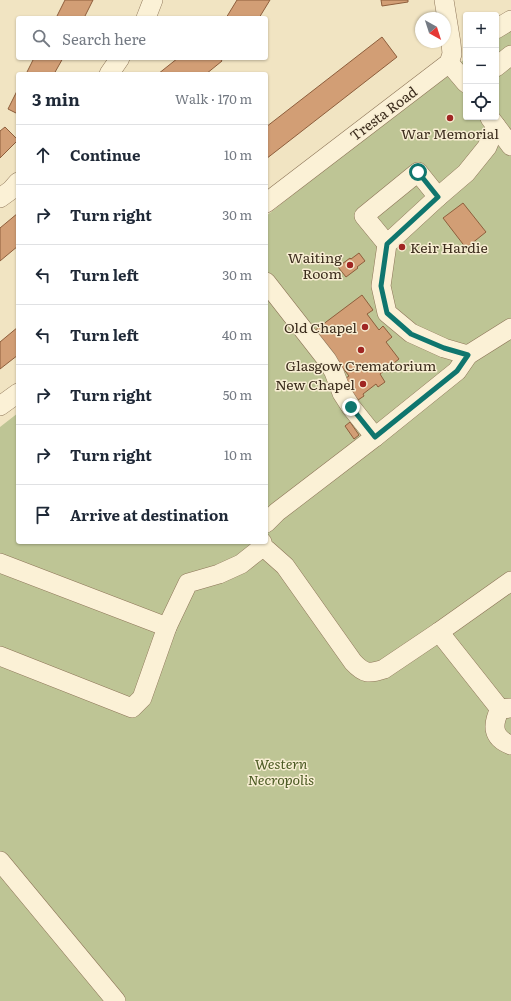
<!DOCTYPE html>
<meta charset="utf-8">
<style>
:root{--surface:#fff;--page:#f6f6f7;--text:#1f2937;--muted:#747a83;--line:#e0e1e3}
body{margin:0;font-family:Literata,serif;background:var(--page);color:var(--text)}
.controls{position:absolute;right:12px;top:12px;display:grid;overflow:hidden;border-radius:4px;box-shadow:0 1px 3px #0004}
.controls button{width:36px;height:36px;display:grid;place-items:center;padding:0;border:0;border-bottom:1px solid var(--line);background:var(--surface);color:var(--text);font:20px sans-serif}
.compass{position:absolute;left:415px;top:12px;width:36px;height:36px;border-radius:50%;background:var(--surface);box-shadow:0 1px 3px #0004;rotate:141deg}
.stop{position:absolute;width:12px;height:12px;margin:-9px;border:3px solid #0f766e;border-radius:50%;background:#fff}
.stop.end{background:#0f766e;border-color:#fff;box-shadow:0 1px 4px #0008}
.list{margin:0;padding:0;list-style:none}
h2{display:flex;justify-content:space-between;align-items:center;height:52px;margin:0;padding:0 16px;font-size:17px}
h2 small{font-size:13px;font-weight:400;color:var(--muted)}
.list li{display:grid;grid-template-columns:26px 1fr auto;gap:12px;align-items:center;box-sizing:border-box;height:60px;padding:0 16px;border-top:1px solid var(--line)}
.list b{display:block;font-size:15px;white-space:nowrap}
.list em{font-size:13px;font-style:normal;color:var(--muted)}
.icon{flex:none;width:22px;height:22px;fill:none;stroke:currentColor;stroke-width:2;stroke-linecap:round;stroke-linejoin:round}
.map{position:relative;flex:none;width:511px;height:1001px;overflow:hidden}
.search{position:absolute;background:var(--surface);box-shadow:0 1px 3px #0004;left:16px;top:16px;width:252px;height:44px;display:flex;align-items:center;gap:10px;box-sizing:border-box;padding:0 14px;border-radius:4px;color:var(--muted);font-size:15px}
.panel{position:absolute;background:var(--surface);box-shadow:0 1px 3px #0004;left:16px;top:72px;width:252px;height:472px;border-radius:4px}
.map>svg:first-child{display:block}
</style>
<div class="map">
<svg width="511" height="1001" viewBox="0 0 511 1001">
<rect width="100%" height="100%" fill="#f1e4c2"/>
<polygon fill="#bec595" points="511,22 511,1001 0,1001 0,427 18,413 18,542 266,542 266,216 466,58 466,117 496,117 496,34"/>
<g fill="#d29e75" stroke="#8e5e3c">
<polygon points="65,0 93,0 84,18 56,18"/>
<polygon points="237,0 270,0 259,18 226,18"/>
<polygon points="381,0 408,0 408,2 382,6"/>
<polygon points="382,37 397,57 266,159 266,127"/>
<polygon points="34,58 63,58 54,74 26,74"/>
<polygon points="178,58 220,58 222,61 206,74 158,74"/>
<polygon points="18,89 18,114 8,109"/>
<polygon points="5,127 18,140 0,158 0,131"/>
<polygon points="463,203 486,232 466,248 443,218"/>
<polygon points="18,213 18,246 0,261 0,228"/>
<polygon points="359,253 365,261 357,267 358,268 346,277 338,267 350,258 351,259"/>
<polygon points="362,295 373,310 367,314 379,330 383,326 392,337 386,342 399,359 380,374 385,382 378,387 376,384 363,394 364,396 358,400 343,380 349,376 314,331"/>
<polygon points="18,327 18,355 0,369 0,342"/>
<polygon points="350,422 359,435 354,439 345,426"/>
</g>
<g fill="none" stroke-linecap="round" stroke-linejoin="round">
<defs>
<g id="minor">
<polyline points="146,18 153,0"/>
<polyline points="496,29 511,20"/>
<polyline points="449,63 466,83"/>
<polyline points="496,67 511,55"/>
<polyline points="109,74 120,58"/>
<polyline points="490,118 511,146"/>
<polyline points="496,126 487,147 466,173 438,197 387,244 381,286 387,313 411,333 444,348 468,355 511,328"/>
<polyline points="0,198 11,190 18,182"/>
<polyline points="266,203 449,63 452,54 451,43 444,0"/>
<polyline points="387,244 364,216 418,172 438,197"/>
<polyline points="266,282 327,360 334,372 342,393 351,407 375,437"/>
<polyline points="0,406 18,393"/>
<polyline points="266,523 277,512 375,437 457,371 468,355"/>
<path d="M260 549 267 550 285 566 353 662C364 674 369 674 384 669L439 632 511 581"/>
<polyline points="0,563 167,627"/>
<polyline points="439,632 500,709 511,708"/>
<polyline points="0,656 132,708 142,698 167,627 188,583 219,574 241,564 260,549 262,542"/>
<path d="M500 709C492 725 492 738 511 745"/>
<polyline points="0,861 116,1001"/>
</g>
</defs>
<use href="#minor" stroke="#8d7558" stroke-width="20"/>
<use href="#minor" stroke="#fbf1d6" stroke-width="19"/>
</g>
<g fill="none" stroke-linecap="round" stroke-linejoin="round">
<polyline stroke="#0f766e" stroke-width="5" points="351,407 375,437 457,371 468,355 444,348 411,334 387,313 381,286 387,244 438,197 418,172"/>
</g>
<g fill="#a02623" stroke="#f8eed3" stroke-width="1.5">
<circle cx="450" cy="118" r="4"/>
<circle cx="402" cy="247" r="4"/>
<circle cx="350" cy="265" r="4"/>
<circle cx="365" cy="327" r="4"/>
<circle cx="361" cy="350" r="4"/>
<circle cx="363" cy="384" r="4"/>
</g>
<g text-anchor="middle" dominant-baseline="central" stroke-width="3" stroke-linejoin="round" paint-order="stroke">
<g font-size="14" fill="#3c2d1d" stroke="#f8eed3">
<text transform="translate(383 113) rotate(-37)">Tresta Road</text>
</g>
<g font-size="14" fill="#3c2d1d" stroke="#f8eed3" text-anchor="end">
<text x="450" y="133" text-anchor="middle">War Memorial</text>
<text x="410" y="247" text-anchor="start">Keir Hardie</text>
<text x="342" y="257">Waiting<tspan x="342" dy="16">Room</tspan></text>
<text x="357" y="327">Old Chapel</text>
<text x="361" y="365" text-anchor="middle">Glasgow Crematorium</text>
<text x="355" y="384">New Chapel</text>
</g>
<g font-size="14" font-style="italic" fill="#4a5922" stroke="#f8eed3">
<text x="281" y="763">Western<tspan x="281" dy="16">Necropolis</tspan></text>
</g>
</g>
</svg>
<div class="controls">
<button>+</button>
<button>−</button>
<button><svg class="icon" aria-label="locate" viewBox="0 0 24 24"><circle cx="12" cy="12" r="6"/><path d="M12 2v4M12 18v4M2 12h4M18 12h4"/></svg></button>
</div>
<svg class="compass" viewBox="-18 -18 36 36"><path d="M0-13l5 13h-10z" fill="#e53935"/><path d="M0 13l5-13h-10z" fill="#747a83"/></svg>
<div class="stop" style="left:418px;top:172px"></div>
<div class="stop end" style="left:351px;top:407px"></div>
<div class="search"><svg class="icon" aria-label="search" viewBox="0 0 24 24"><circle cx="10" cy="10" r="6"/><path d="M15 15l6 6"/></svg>Search here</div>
<section class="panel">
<h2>3 min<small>Walk · 170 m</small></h2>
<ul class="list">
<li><svg class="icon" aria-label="ahead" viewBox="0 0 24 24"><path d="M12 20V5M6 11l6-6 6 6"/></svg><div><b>Continue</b></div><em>10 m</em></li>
<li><svg class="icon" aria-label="right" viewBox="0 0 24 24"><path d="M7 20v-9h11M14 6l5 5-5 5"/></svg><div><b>Turn right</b></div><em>30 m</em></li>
<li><svg class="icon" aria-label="left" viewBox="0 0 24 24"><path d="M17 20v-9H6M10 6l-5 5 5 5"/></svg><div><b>Turn left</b></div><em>30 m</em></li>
<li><svg class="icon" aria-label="left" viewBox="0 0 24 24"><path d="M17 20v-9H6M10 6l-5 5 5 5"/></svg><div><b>Turn left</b></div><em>40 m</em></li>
<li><svg class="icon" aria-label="right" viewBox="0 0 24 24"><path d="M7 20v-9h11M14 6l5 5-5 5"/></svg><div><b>Turn right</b></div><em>50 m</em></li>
<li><svg class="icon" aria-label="right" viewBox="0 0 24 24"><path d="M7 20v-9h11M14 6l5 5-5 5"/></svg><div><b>Turn right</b></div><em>10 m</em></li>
<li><svg class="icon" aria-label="arrive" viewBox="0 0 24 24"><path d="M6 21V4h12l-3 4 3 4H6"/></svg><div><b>Arrive at destination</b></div></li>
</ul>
</section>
</div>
